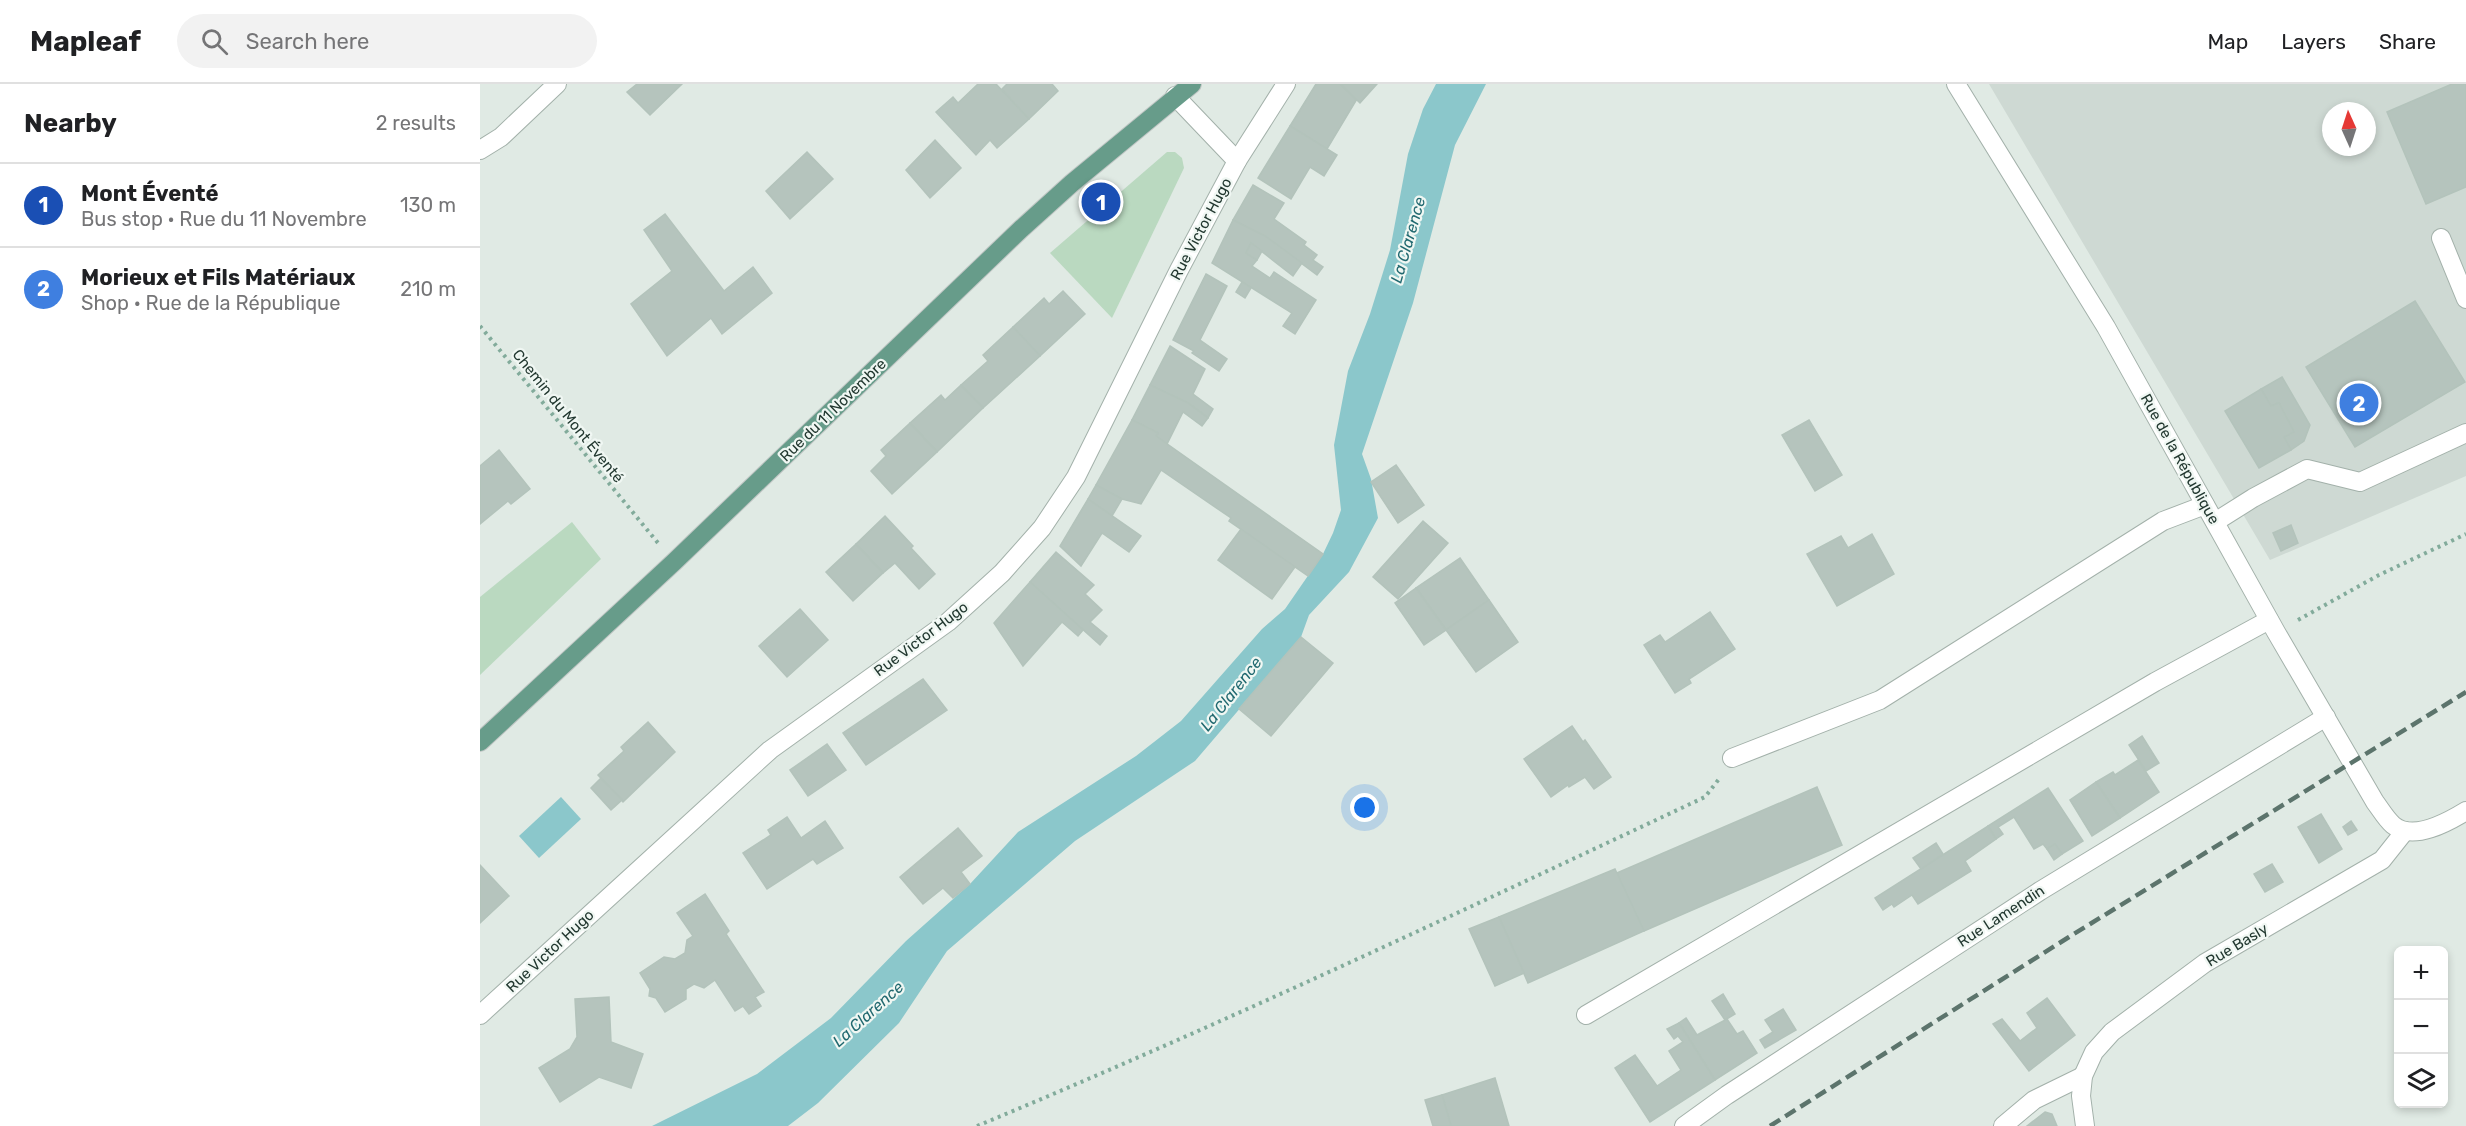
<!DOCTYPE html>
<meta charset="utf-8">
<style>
:root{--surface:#fff;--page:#f2f2f2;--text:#202124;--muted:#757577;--line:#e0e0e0;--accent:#7a473f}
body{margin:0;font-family:Rubik,sans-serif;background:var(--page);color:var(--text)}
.controls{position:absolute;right:18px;bottom:18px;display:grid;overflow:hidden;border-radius:9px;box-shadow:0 3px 9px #0003}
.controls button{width:54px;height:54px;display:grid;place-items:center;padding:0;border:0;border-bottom:2px solid var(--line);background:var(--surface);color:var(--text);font:30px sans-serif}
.compass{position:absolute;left:1842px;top:18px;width:54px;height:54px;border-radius:50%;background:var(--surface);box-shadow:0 3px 9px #0003;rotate:357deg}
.you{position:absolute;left:885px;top:724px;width:21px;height:21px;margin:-15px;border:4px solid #fff;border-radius:50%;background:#1a73e8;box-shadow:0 0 0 9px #1a73e833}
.badge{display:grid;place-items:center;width:39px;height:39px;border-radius:50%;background:var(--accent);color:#fff;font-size:20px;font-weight:700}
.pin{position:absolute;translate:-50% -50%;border:3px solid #fff;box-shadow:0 2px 6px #0006}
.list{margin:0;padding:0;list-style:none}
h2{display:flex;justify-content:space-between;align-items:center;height:78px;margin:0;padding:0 24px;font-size:26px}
h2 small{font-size:20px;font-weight:400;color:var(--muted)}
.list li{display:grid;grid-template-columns:39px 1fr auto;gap:18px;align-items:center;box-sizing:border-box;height:84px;padding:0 24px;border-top:2px solid var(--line)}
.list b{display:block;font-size:22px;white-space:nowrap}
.list p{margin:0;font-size:20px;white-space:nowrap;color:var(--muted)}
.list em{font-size:20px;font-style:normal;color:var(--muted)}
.icon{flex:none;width:33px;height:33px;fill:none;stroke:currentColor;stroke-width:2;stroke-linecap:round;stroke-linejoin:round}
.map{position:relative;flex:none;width:1986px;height:1042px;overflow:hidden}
header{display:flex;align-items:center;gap:36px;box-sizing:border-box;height:84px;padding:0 30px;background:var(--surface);border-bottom:2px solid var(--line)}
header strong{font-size:28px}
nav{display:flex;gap:33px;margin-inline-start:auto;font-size:21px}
.search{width:420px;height:54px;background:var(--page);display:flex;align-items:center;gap:15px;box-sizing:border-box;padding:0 21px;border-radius:33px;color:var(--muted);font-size:22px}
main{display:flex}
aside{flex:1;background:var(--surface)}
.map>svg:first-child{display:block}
</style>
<header>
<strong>Mapleaf</strong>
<div class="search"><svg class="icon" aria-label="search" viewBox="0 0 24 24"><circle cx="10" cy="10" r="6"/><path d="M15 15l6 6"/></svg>Search here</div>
<nav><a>Map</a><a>Layers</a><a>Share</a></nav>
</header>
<main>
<aside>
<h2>Nearby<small>2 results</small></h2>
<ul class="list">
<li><span class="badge" style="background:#1a4fb4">1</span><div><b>Mont Éventé</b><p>Bus stop · Rue du 11 Novembre</p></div><em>130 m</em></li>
<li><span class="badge" style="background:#3f7fe0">2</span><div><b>Morieux et Fils Matériaux</b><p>Shop · Rue de la République</p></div><em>210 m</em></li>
</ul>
</aside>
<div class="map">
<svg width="1986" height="1042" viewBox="0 0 1986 1042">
<rect width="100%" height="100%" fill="#e0eae4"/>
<path fill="#ced9d3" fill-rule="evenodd" d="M1509 0H1986V392L1790 476ZM1851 27H1887V63H1851Z"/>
<g fill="#bad9c0">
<polygon points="687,68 695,68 702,74 704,84 632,234 570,169"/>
<polygon points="92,438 121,475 0,591 0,513"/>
</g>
<g fill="#8bc7cb">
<polygon points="956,0 1006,0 975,61 933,219 882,370 891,395 898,434 869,488 829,531 821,553 715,677 595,757 467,867 419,939 338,1019 308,1042 172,1042 277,990 351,934 426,857 490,800 538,748 656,672 701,637 782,545 805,525 843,470 853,449 861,426 854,361 868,287 890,230 910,166 928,70 943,25"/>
<polygon points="81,713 101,735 59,774 39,752"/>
</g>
<g fill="#b5c4bd" stroke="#b3c3bb" stroke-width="1.5">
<polygon points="157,0 202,0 170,31 147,8"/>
<polygon points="498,0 516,0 549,35 517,64 510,56 496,71 456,28 473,13 478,19"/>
<polygon points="527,0 572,0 578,7 549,35 522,5"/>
<polygon points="836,0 860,0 877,15 847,65 810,42"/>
<polygon points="860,0 897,0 880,19"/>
<polygon points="1972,0 1986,0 1986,103 1946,120 1907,28"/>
<polygon points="810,42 857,71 844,92 830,83 811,115 778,94"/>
<polygon points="455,56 481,84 450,114 426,86"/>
<polygon points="327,68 353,95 310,135 286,107"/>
<polygon points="773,101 804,119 794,135 826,158 824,161 837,171 833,176 843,183 837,191 785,152 753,136"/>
<polygon points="185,130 244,207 273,183 292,209 242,250 231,234 187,272 151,220 192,187 164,146"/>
<polygon points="753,136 785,152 822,179 813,192 771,159 766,169 777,176 772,182 790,194 794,188 836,216 815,250 803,242 812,229 732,179"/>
<polygon points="771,159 782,167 777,176 766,169"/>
<polygon points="726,190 747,202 720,256 747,275 739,287 712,269 714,267 693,256"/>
<polygon points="762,198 771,204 765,214 756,208"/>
<polygon points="583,207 605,230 560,272 533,243 564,214 569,220"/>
<polygon points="1935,217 1985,298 1875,363 1826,283"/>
<polygon points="533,243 560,272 503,324 481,301 508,277 503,271"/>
<polygon points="690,262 725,285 713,310 733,325 728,334 708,319 670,301"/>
<polygon points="1802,293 1830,341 1824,357 1811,366 1804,353 1814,348 1799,319 1791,322 1781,305"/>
<polygon points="481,301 503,324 457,368 430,339 461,311 465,316"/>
<polygon points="670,301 708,319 728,334 722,342 703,328 687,360 676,352 678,349 652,336"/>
<polygon points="1781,305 1791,322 1799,319 1814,348 1804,353 1811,366 1779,384 1745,327"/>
<polygon points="652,336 678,349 676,352 843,470 828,492 749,437 751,434 681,386 661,420 642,415 616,401"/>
<polygon points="1329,336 1362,391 1335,407 1302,351"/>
<polygon points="430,339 457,368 412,410 391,387 406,372 401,366"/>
<polygon points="19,366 50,405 31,420 28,417 0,440 0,382"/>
<polygon points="916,381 944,421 918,439 891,398"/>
<polygon points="616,401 642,415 632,432 608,415"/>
<polygon points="608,415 661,452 649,468 622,449 601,482 580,462"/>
<polygon points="405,432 433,462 431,464 455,490 439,505 415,479 403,489 376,460"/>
<polygon points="943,437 968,459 918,515 893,493"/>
<polygon points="1811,441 1818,459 1801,467 1793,449"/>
<polygon points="761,445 815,483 792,515 738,476"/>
<polygon points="1392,450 1414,490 1357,522 1327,470 1361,452 1368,464"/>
<polygon points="376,460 403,489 373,517 346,488"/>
<polygon points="576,468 614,501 605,510 622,526 610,538 627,552 620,561 550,498"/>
<polygon points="980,474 1009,516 966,546 936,504"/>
<polygon points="550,498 603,546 598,552 582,538 543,582 514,539"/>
<polygon points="936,504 966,546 944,561 915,519"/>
<polygon points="1009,516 1038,558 996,588 966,546"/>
<polygon points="320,525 348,556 307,593 279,562"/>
<polygon points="1230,528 1255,565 1209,595 1211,599 1195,609 1164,561 1180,551 1185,558"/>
<polygon points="821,553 853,579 791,652 759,625"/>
<polygon points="443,595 467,626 386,681 363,649"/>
<polygon points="168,638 195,668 143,718 118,691 144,667 141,663"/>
<polygon points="1092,642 1103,658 1105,656 1131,693 1114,705 1105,693 1089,703 1088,701 1071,713 1044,675"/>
<polygon points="1662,652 1679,679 1666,687 1649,661"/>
<polygon points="347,660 366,686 328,712 310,686"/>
<polygon points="1658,676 1679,708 1640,734 1616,698 1633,688 1635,691"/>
<polygon points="121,694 142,716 131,726 111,704"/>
<polygon points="1616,698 1640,734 1612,752 1590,716"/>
<polygon points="1337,703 1362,761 1164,847 1137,789"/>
<polygon points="1568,704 1603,757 1582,770 1575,760 1567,765 1563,760 1554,765 1534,733 1518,743 1523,750 1516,755 1508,742"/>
<polygon points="1841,730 1862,765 1839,779 1818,743"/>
<polygon points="307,733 321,754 345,737 363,764 337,780 333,775 287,805 263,769 291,751 288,746"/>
<polygon points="1871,737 1877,746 1868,751 1863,743"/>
<polygon points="1508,742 1516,755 1485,777 1491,787 1438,820 1432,811 1414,823 1412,820 1403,826 1395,814"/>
<polygon points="478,744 502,772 481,788 490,800 473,814 463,804 443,820 420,793"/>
<polygon points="1456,759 1463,770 1441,785 1433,774"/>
<polygon points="1575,760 1582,770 1574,776 1567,765"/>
<polygon points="1792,780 1803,798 1785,808 1774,790"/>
<polygon points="0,781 29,812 0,839"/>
<polygon points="1135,785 1164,847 1048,899 1019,833"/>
<polygon points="225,810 249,847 246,850 284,908 275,913 281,922 269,930 263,922 255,927 235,896 224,904 214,900 206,905 206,915 185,928 176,914 169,912 170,905 160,889 184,873 195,875 205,869 207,856 213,852 197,829"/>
<polygon points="1019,833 1044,889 1015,902 989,845"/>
<polygon points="1243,910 1255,930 1245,936 1232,917"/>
<polygon points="129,913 131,958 163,970 151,1004 119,993 80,1018 59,984 90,965 97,953 95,915"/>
<polygon points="1567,914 1595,951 1549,987 1513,940 1522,935 1540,957 1557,944 1547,929"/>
<polygon points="1303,925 1316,946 1285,964 1280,956 1293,948 1285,936"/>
<polygon points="1206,934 1217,951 1247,935 1257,950 1263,947 1277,969 1235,996 1199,939"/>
<polygon points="1199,939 1235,996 1170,1038 1135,984 1155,971 1177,1002 1201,986 1189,967 1203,958 1198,952 1194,955 1187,945"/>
<polygon points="1015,994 1029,1042 971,1042 962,1011"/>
<polygon points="962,1011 971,1042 953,1042 945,1016"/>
<polygon points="1565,1028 1572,1030 1577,1042 1547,1042"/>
</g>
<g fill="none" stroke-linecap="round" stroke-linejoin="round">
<defs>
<g id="minor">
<path d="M1476 0 1626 243 1796 548 1895 718C1901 726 1906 735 1913 741 1933 758 1968 738 1986 727"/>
<polyline points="695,12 757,77"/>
<polyline points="0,66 21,53 77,0"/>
<polyline points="1961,154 1986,215"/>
<polyline points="1735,438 1773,414 1827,385 1880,398 1986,349"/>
<polyline points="1252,674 1400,616 1683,437 1725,421"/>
<polyline points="0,931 290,666 468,538 522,489 562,444 596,393 699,186 757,77 806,0"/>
<polyline points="1106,931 1675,598 1789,536"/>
<polyline points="1204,1042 1247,1011 1560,807 1846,633"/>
<polyline points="1523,1042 1554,1016 1603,992"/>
<polyline points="1605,1042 1601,1012 1603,992 1614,968 1632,948 1725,879 1902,776 1925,747"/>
</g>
<polyline id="major" points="0,658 194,478 541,145 592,99 712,0"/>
</defs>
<use href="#minor" stroke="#a3b1aa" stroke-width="20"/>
<use href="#major" stroke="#c1c7c5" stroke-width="20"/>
<g stroke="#82ab9b" stroke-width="4" stroke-dasharray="3 4.5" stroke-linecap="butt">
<polyline points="0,242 178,459"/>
<polyline points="1818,536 1899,491 1986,450"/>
<path d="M497 1042C743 940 984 826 1225 713L1239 695"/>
</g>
<use href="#minor" stroke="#fff" stroke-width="18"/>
<use href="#major" stroke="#679c8a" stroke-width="18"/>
<polyline stroke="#5c746c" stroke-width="4.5" stroke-dasharray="12 6" stroke-linecap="butt" points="1290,1042 1589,853 1986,608"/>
</g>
<g text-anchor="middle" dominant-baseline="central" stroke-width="4.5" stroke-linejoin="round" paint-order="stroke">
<g font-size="15" fill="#223830" stroke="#f0f7f3">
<text transform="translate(721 145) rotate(-62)">Rue Victor Hugo</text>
<text transform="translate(353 326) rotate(-44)">Rue du 11 Novembre</text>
<text transform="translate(88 332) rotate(51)">Chemin du Mont Éventé</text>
<text transform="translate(1700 375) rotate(61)">Rue de la République</text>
<text transform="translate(441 555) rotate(-37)">Rue Victor Hugo</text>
<text transform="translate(1521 832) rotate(-33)">Rue Lamendin</text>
<text transform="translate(1757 861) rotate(-31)">Rue Basly</text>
<text transform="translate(70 867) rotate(-43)">Rue Victor Hugo</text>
</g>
<g font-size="16" font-style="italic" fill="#216970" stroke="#f0f7f3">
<text transform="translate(928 156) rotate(-74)">La Clarence</text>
<text transform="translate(751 610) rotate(-52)">La Clarence</text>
<text transform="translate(388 930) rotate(-42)">La Clarence</text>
</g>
</g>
</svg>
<div class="controls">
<button>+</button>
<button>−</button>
<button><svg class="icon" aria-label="layers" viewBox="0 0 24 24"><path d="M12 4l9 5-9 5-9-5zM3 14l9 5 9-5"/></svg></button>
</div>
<svg class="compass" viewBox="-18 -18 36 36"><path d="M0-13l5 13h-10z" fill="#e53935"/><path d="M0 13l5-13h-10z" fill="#757577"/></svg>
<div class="you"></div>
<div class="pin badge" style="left:621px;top:118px;background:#1a4fb4">1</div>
<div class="pin badge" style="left:1879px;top:319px;background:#3f7fe0">2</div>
</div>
</main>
